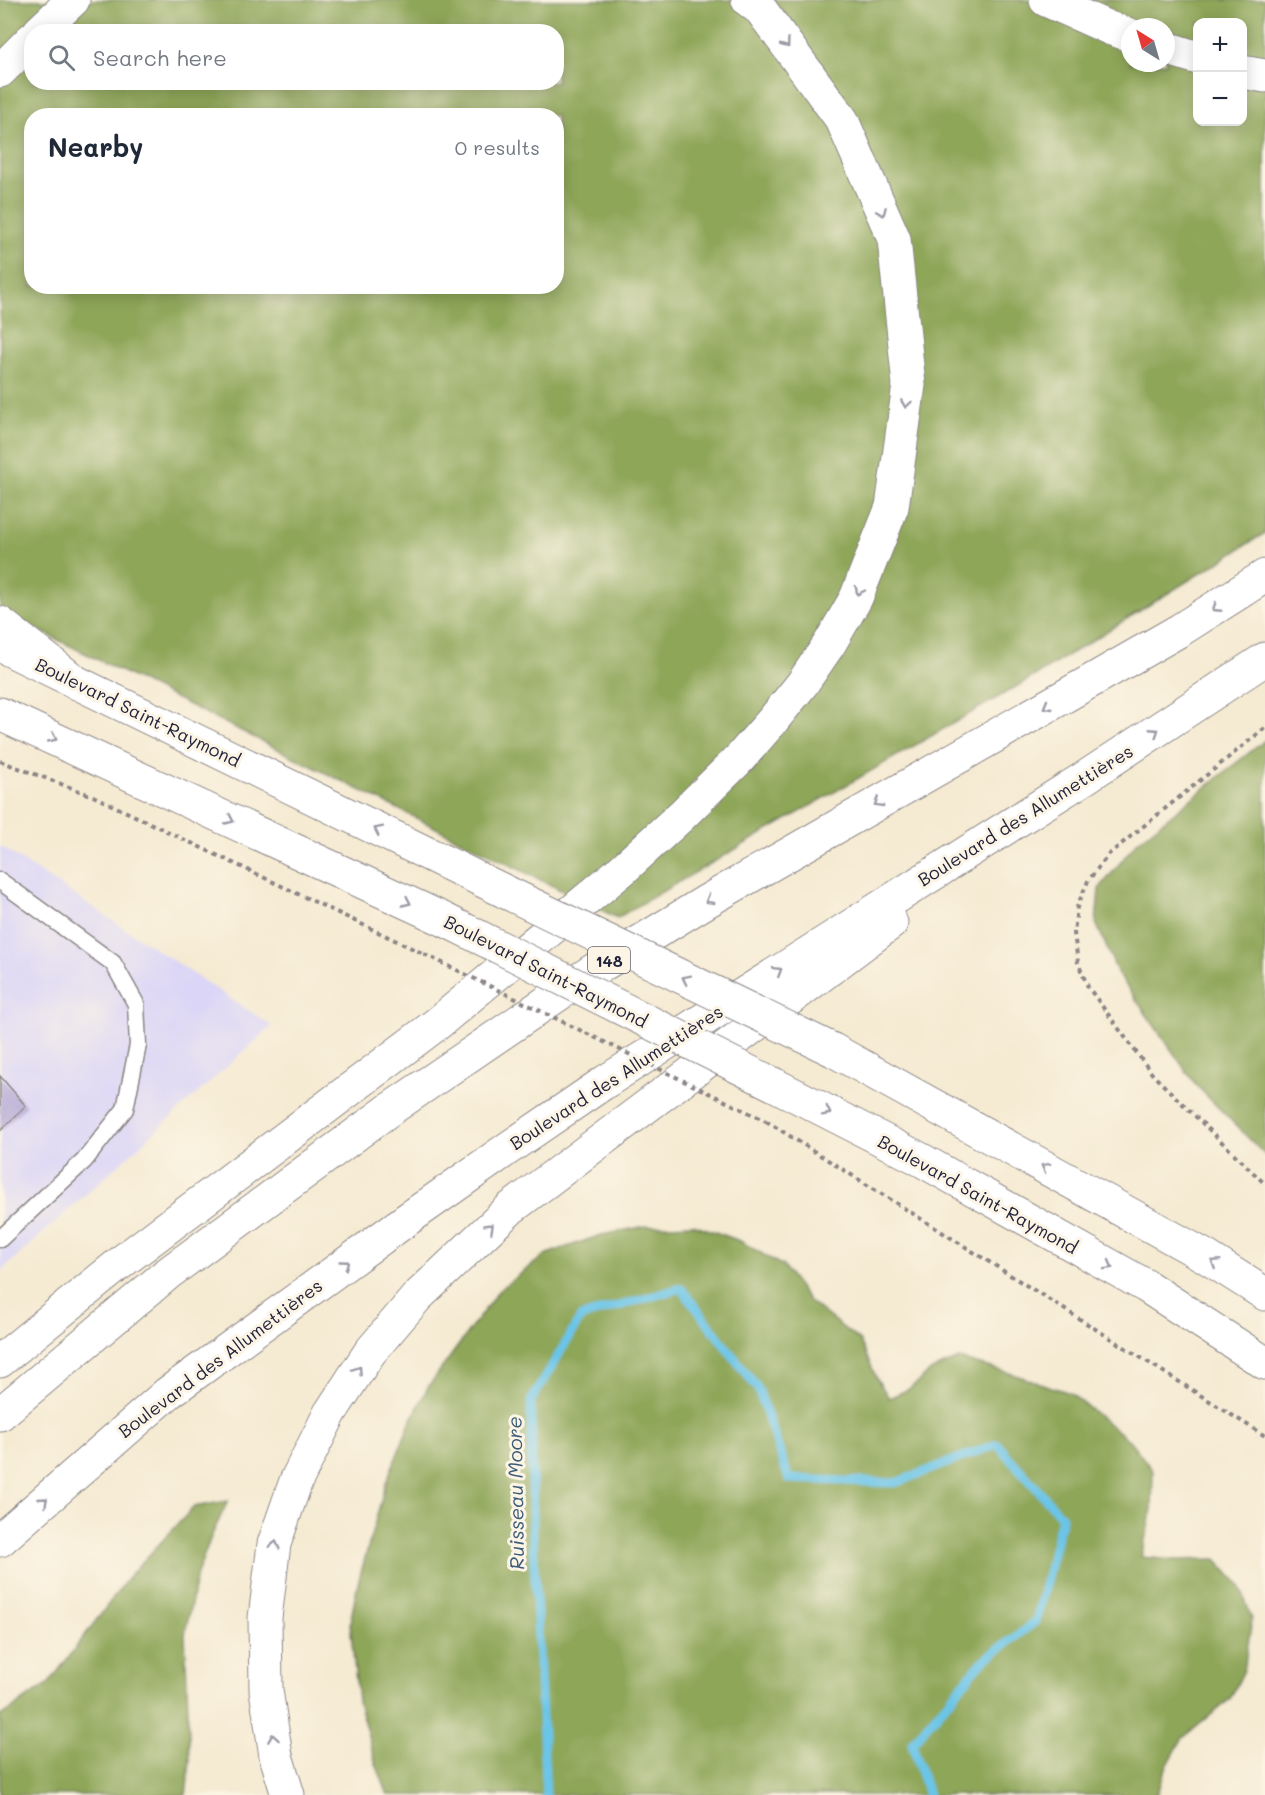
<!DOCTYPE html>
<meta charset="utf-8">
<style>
:root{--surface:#fff;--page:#f6f6f7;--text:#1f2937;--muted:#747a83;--line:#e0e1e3}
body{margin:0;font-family:Mali,sans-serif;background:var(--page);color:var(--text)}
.controls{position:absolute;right:18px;top:18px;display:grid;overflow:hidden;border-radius:12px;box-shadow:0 3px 15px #0003}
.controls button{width:54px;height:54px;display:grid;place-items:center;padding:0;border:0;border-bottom:2px solid var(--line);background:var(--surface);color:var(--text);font:30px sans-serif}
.compass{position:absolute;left:1121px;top:18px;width:54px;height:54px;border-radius:50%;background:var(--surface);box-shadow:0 3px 15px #0003;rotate:323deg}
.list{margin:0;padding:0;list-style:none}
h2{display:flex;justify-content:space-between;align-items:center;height:78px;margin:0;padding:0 24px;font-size:26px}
h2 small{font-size:20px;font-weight:400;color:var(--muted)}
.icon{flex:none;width:33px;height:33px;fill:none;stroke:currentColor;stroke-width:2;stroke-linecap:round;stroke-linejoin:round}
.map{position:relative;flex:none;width:1265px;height:1795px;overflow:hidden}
.search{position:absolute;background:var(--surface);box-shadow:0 3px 15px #0003;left:24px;top:24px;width:540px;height:66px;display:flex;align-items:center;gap:15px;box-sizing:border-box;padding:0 21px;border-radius:24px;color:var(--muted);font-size:22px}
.panel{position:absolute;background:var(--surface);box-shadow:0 3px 15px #0003;left:24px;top:108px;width:540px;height:186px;border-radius:24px}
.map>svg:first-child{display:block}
</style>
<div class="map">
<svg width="1265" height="1795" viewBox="0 0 1265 1795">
<rect width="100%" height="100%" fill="#fcf5e5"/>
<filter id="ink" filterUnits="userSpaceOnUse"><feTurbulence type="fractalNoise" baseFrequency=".0167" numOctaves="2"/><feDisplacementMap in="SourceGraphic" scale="12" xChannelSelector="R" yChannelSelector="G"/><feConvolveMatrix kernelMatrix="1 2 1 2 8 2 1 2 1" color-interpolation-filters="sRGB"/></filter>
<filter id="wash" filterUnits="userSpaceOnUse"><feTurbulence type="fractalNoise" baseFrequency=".008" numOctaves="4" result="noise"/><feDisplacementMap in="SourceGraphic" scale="24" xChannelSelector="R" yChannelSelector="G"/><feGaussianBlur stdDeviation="1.35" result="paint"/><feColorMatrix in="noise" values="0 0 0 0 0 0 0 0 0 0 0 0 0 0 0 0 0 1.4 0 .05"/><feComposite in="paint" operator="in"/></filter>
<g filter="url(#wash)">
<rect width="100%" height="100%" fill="#f5ead2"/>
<polygon fill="#dbd6f7" points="0,846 272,1026 0,1272"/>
<g fill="#8ea658" stroke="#58644a" stroke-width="1.5" fill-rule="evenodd">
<path d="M0 0H1265V533L1033 677 617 918 0 611ZM1198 22H1242V122H1198ZM1130 27H1166V63H1130ZM32 32H556V82H32ZM32 116H556V286H32Z"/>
<polygon points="1265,740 1265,1155 1196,1085 1118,974 1096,923 1099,889 1136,843"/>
<polygon points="693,1224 740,1241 783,1266 809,1301 860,1341 877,1379 889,1398 909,1389 932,1370 959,1359 1003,1371 1070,1393 1130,1441 1153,1471 1152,1509 1141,1557 1174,1560 1216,1559 1240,1586 1252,1619 1244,1670 1230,1699 1182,1739 1166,1768 1156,1795 388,1795 376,1764 358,1701 350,1623 358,1583 386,1483 409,1425 428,1387 499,1290 547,1254 601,1235 646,1226"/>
<polygon points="228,1501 211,1537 197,1574 185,1634 190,1762 186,1795 0,1795 0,1717 49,1683 131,1574 194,1507"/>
</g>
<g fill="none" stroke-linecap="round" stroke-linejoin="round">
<polyline stroke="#6bc5e8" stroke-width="9" points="546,1795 533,1540 531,1401 581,1317 681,1288 758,1389 789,1479 895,1483 997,1444 1062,1517 1036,1621 982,1662 912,1743 928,1795"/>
</g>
<g id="blocks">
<polygon fill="#b5abd7" points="0,1076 26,1106 0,1131"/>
</g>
</g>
<g filter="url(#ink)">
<use href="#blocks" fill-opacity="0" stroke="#8c8686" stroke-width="1.5"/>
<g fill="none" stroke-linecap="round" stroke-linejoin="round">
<defs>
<polyline id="service" points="0,881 113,963 136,1004 138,1045 125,1109 84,1161 0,1239"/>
<g id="secondary">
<polyline points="0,645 506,892"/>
<polyline points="0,714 445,920"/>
<polyline points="833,1050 1205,1256 1265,1294"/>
<polyline points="775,1085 918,1158 1146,1286 1265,1363"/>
</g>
<g id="trunk">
<polyline points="1046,0 1109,28 1130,35"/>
<polyline points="39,32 73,0"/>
<polyline points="1166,48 1198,58"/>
<polyline points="0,71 32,39"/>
<polyline points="1242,72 1265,76"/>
<polyline points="0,623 77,683"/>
<polyline points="0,1361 124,1260 438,1023 622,870 682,815 739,759 773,720 802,684 830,643 856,598 892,507 909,385 894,239 842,120 761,10 748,0"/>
<polyline points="0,1414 167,1274 389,1110 594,970 707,901 1180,630 1265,576"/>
<polyline points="0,1540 168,1393 409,1218 510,1147 605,1082 1086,777 1265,659"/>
<polyline points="288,1795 276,1756 266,1690 265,1618 274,1544 296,1481 330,1413 370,1352 417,1297 511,1208 891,923"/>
</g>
</defs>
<use href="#service" stroke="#8c8686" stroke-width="19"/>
<use href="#secondary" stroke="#8c8686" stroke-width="35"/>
<use href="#trunk" stroke="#8c8686" stroke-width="35"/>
<g stroke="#8c8686" stroke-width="4" stroke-dasharray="4.5 4.5" stroke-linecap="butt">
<polyline points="1265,728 1109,854 1088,881 1077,907 1074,933 1078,963 1088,987 1153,1075 1265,1184"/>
<polyline points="0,761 93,796 424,954"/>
<polyline points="766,1121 1265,1436"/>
</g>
<use href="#service" stroke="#fff" stroke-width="16"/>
<use href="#secondary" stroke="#fff" stroke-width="33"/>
<use href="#trunk" stroke="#fff" stroke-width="33"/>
<defs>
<g id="secondary-bridge">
<polyline points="506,892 833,1050"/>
<polyline points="445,920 775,1085"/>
</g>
</defs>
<use href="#secondary-bridge" stroke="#8c8686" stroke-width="35" stroke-linecap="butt"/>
<polyline stroke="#8c8686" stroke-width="4" stroke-dasharray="4.5 4.5" stroke-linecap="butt" points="424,954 766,1121"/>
<use href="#secondary-bridge" stroke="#fff" stroke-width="33"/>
</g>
<defs><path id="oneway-chevron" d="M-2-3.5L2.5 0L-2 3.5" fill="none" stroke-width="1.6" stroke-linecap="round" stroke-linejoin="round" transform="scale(1.5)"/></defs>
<g stroke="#9c9ca7">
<use href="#oneway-chevron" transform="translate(786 44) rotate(53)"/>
<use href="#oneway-chevron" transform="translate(882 212) rotate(67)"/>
<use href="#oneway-chevron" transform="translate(906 404) rotate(98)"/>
<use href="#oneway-chevron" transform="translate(859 591) rotate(115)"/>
<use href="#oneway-chevron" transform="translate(1216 608) rotate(147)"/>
<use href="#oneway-chevron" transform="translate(1047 706) rotate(150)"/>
<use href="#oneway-chevron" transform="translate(1155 732) rotate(-33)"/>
<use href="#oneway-chevron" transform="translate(53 738) rotate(25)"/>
<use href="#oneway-chevron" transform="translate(878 803) rotate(150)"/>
<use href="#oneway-chevron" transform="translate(230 820) rotate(25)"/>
<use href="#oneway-chevron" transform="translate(378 830) rotate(-154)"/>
<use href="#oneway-chevron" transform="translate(709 900) rotate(150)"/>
<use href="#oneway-chevron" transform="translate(407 902) rotate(25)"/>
<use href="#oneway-chevron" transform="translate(778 971) rotate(-32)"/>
<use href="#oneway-chevron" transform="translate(686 979) rotate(-154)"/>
<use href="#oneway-chevron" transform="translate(827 1112) rotate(27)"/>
<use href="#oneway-chevron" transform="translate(1045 1167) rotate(-151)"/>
<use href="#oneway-chevron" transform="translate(490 1227) rotate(-43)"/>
<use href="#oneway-chevron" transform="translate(1215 1263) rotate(-148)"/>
<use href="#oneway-chevron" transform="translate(345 1264) rotate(-36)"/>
<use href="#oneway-chevron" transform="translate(1109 1266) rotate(29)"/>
<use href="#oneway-chevron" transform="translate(358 1370) rotate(-56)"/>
<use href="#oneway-chevron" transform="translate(44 1501) rotate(-41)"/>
<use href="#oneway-chevron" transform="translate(275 1545) rotate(-77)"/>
<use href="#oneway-chevron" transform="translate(273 1738) rotate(-99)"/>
</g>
</g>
<g text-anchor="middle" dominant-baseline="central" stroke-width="6" stroke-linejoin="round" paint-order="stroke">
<rect fill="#fcf5e5" stroke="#63616e" stroke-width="1.5" x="588" y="947" width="42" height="26" rx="4.5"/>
<g font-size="16" font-weight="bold" fill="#22223b">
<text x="609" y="960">148</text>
</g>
<g font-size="18" fill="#22223b" stroke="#fcf5e5">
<text transform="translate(138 712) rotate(26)">Boulevard Saint-Raymond</text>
<text transform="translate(1025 815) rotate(-32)">Boulevard des Allumettières</text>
<text transform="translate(546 971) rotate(27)">Boulevard Saint-Raymond</text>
<text transform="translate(616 1077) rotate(-33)">Boulevard des Allumettières</text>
<text transform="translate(978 1194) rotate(29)">Boulevard Saint-Raymond</text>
<text transform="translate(220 1358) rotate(-37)">Boulevard des Allumettières</text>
</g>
<g font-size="20" font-style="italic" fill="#3c5b78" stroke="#fcf5e5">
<text transform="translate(515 1493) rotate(-91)">Ruisseau Moore</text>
</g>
</g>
</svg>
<div class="controls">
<button>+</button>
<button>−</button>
</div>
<svg class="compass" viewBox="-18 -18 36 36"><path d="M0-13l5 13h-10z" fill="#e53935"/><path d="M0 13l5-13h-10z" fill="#747a83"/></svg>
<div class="search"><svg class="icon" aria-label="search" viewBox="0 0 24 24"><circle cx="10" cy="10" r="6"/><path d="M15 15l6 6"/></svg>Search here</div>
<section class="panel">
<h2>Nearby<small>0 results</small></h2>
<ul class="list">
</ul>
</section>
</div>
